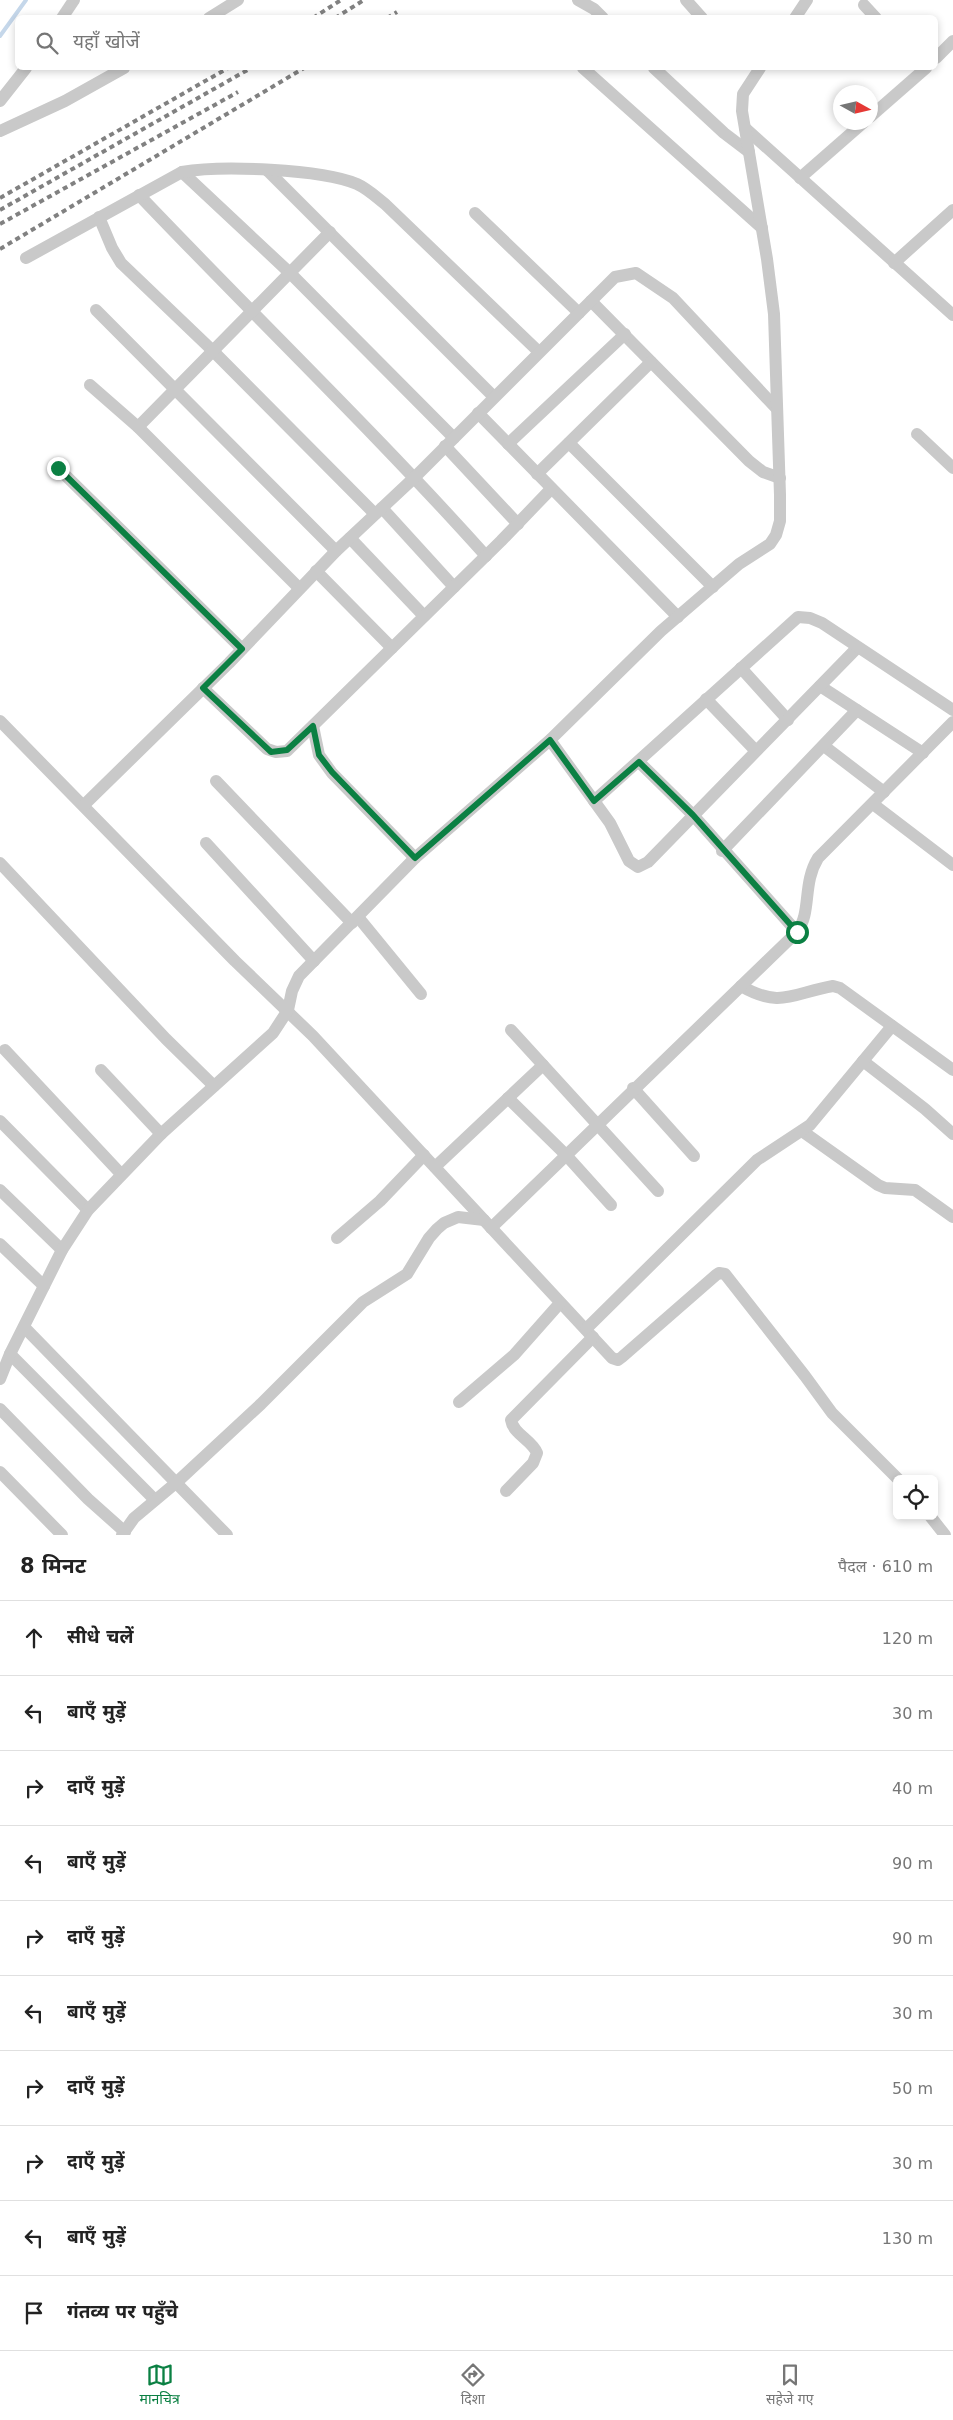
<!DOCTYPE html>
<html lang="hi">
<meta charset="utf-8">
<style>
:root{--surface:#fff;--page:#f2f2f2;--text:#222;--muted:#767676;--line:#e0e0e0;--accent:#0b8043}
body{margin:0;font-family:"DejaVu Sans","Noto Sans Devanagari",sans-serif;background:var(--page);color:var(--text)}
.controls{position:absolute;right:15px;bottom:15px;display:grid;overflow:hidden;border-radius:8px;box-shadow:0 2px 8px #0003}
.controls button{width:45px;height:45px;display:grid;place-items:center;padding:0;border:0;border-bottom:1px solid var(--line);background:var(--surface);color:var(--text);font:25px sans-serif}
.compass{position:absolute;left:833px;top:85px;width:45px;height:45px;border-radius:50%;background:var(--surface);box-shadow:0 2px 8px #0003;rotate:98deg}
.stop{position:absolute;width:15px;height:15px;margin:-11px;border:4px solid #0b8043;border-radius:50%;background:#fff}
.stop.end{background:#0b8043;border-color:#fff;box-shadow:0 1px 5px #0008}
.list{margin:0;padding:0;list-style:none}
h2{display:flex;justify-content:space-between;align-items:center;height:65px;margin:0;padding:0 20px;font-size:21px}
h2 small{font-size:16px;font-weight:400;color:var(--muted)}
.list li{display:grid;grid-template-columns:32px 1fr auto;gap:15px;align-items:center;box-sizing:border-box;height:75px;padding:0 20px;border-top:1px solid var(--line)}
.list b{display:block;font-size:19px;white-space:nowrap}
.list em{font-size:16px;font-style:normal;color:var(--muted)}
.icon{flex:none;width:28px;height:28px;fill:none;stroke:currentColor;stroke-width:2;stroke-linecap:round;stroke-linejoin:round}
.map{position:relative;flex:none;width:953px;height:1535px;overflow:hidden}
.search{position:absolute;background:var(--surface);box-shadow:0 2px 8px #0003;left:15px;right:15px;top:15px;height:55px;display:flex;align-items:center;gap:12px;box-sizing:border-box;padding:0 18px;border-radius:8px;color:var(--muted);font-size:19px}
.sheet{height:815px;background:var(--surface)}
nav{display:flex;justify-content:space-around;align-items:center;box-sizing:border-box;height:70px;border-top:1px solid var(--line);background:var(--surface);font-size:14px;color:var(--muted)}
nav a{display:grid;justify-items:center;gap:2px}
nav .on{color:var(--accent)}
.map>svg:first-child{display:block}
</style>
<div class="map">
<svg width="953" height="1535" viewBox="0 0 953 1535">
<rect width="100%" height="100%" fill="#fff"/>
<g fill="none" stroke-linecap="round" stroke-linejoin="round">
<polyline stroke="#c5d7ea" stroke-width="4" points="0,36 26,0"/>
<g stroke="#c9c9c9" stroke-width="12">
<polyline points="578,0 594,9 603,18"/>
<polyline points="686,0 702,18"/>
<polyline points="864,5 876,18"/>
<polyline points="62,18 74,0"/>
<polyline points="209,18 238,0"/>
<polyline points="795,18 807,0"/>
<polyline points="936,58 953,41"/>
<polyline points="583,68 762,228"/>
<polyline points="654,68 724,133 749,152"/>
<polyline points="0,101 26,68"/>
<polyline points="870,117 926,68"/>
<polyline points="745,128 953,315"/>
<polyline points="0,131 65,101 124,68"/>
<polyline points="268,171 494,397"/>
<polyline points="182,172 291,274 454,438"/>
<polyline points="800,178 864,122"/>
<path d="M139 195C254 316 375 432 486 556"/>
<polyline points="475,213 579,313"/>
<polyline points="99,217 112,248 121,263 213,351 375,514"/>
<path d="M26 258 182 172C221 165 321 169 357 184 368 189 376 197 385 204L539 352"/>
<polyline points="894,263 953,210"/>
<polyline points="591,301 749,461 763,472 780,478"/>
<polyline points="96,310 336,551"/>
<polyline points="90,385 138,427 299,588"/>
<polyline points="478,413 678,617"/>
<polyline points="138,427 330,232"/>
<polyline points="917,434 953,468"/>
<polyline points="569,443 713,587"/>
<polyline points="508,444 625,334"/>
<polyline points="445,446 518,524"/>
<polyline points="58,468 242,649"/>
<polyline points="537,474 651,362"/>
<polyline points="382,508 454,587"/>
<polyline points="350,538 424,616"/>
<polyline points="316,571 392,648"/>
<polyline points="741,668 788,720"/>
<polyline points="820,686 923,753"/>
<polyline points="203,688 267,749 276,752 287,751 501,541 551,489"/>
<polyline points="706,699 755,750"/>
<polyline points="0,721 235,961 313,1036 612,1358 618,1360 622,1357 716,1275 719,1273 725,1274 805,1376 832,1413 898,1479"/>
<polyline points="313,726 319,755 332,773 415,858"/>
<polyline points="550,740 610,823 629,861 638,867 648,862 857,648"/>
<polyline points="824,746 884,792"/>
<polyline points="639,762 693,815 797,932"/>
<polyline points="216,781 352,923"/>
<polyline points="594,801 798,617 810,618 822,623 953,710"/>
<polyline points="873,804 953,865"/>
<polyline points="84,805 229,663 336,551 415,477 615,277 636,273 673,298 777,409"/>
<polyline points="206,843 314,961"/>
<polyline points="722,851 857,710"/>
<polyline points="0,863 166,1039 214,1086"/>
<polyline points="358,917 421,994"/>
<path d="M741 986C781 1009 793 993 833 986L840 988 953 1070"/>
<polyline points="511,1030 658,1191"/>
<polyline points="5,1050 121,1174"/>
<polyline points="863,1061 925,1109 953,1134"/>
<polyline points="101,1070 161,1134"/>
<polyline points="633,1088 694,1156"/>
<polyline points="508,1098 566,1155 611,1205"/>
<polyline points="0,1121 88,1210"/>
<polyline points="802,1131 878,1185 885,1188 915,1190 953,1217"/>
<polyline points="435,1167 543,1065"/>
<polyline points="0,1190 62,1250"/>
<path d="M491 1228 797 932C812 912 802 884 818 858L953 722"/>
<polyline points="337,1238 380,1201 424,1155"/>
<polyline points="0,1244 44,1286"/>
<polyline points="24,1327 227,1535"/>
<polyline points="586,1329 757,1160 810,1125 892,1026"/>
<polyline points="10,1354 155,1500"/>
<polyline points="0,1379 10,1354 62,1250 88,1210 161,1134 273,1033 288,1010 292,991 299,976 415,858 550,740 661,631 739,564 770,544 776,535 780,521 780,495 774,314 767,259 742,111 743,94 760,68"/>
<polyline points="459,1402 514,1355 560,1303"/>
<polyline points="0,1409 88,1499 125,1532"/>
<polyline points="0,1472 62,1535"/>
<path d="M506 1491 533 1463 537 1453C532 1440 513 1434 511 1420L593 1337"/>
<polyline points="930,1516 945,1535"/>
<polyline points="122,1535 134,1518 177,1482 261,1404 363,1302 407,1274 429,1238 437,1229 444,1223 458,1217 484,1220"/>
</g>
<g stroke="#818181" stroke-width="4" stroke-dasharray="5 4" stroke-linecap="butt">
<polyline points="313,18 341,0"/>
<polyline points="335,18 364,0"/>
<polyline points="387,18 397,12"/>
<polyline points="0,198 228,68"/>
<polyline points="0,210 251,68"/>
<polyline points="0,224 238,92"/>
<polyline points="0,249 304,68"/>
</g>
</g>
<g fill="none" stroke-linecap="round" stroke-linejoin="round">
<polyline stroke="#0b8043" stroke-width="6" points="58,468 242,649 203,688 271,752 287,750 313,726 319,755 332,772 415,858 550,740 594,801 639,762 693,815 797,932"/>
</g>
</svg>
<div class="controls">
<button><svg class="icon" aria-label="locate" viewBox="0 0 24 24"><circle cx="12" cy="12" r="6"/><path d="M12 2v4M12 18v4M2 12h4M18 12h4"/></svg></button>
</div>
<svg class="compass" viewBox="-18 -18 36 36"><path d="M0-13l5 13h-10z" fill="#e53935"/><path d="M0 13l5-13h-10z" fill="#767676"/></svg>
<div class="stop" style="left:797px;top:932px"></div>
<div class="stop end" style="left:58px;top:468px"></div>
<div class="search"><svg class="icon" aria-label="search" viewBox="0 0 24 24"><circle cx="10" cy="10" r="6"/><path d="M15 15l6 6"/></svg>यहाँ खोजें</div>
</div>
<section class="sheet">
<h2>8 मिनट<small>पैदल · 610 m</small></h2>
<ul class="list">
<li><svg class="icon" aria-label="ahead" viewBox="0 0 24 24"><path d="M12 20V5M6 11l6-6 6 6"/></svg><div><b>सीधे चलें</b></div><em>120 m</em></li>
<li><svg class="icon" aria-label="left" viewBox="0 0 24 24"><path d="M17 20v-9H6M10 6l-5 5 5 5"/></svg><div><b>बाएँ मुड़ें</b></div><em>30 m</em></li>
<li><svg class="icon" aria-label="right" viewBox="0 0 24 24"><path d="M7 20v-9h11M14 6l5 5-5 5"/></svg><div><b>दाएँ मुड़ें</b></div><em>40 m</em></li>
<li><svg class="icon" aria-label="left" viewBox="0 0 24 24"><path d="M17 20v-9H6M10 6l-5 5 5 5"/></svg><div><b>बाएँ मुड़ें</b></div><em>90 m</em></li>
<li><svg class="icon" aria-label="right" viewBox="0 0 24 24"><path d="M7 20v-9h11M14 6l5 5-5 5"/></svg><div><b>दाएँ मुड़ें</b></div><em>90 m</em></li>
<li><svg class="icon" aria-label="left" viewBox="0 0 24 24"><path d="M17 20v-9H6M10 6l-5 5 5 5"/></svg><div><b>बाएँ मुड़ें</b></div><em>30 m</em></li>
<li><svg class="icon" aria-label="right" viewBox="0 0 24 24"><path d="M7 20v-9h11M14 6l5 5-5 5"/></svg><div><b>दाएँ मुड़ें</b></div><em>50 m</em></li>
<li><svg class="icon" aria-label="right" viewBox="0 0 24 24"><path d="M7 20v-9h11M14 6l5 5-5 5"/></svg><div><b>दाएँ मुड़ें</b></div><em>30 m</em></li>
<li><svg class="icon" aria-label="left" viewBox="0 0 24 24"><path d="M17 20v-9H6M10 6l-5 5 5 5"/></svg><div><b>बाएँ मुड़ें</b></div><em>130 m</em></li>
<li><svg class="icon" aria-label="arrive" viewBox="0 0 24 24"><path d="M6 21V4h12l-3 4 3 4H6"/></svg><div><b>गंतव्य पर पहुँचे</b></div></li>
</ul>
</section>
<nav>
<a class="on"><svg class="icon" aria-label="map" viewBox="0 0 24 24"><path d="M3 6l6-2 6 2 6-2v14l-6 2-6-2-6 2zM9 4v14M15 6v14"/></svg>मानचित्र</a>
<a><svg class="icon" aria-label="directions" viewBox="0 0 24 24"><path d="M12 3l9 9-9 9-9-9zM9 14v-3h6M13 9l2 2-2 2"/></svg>दिशा</a>
<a><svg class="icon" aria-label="saved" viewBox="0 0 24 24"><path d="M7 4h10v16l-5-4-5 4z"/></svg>सहेजे गए</a>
</nav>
